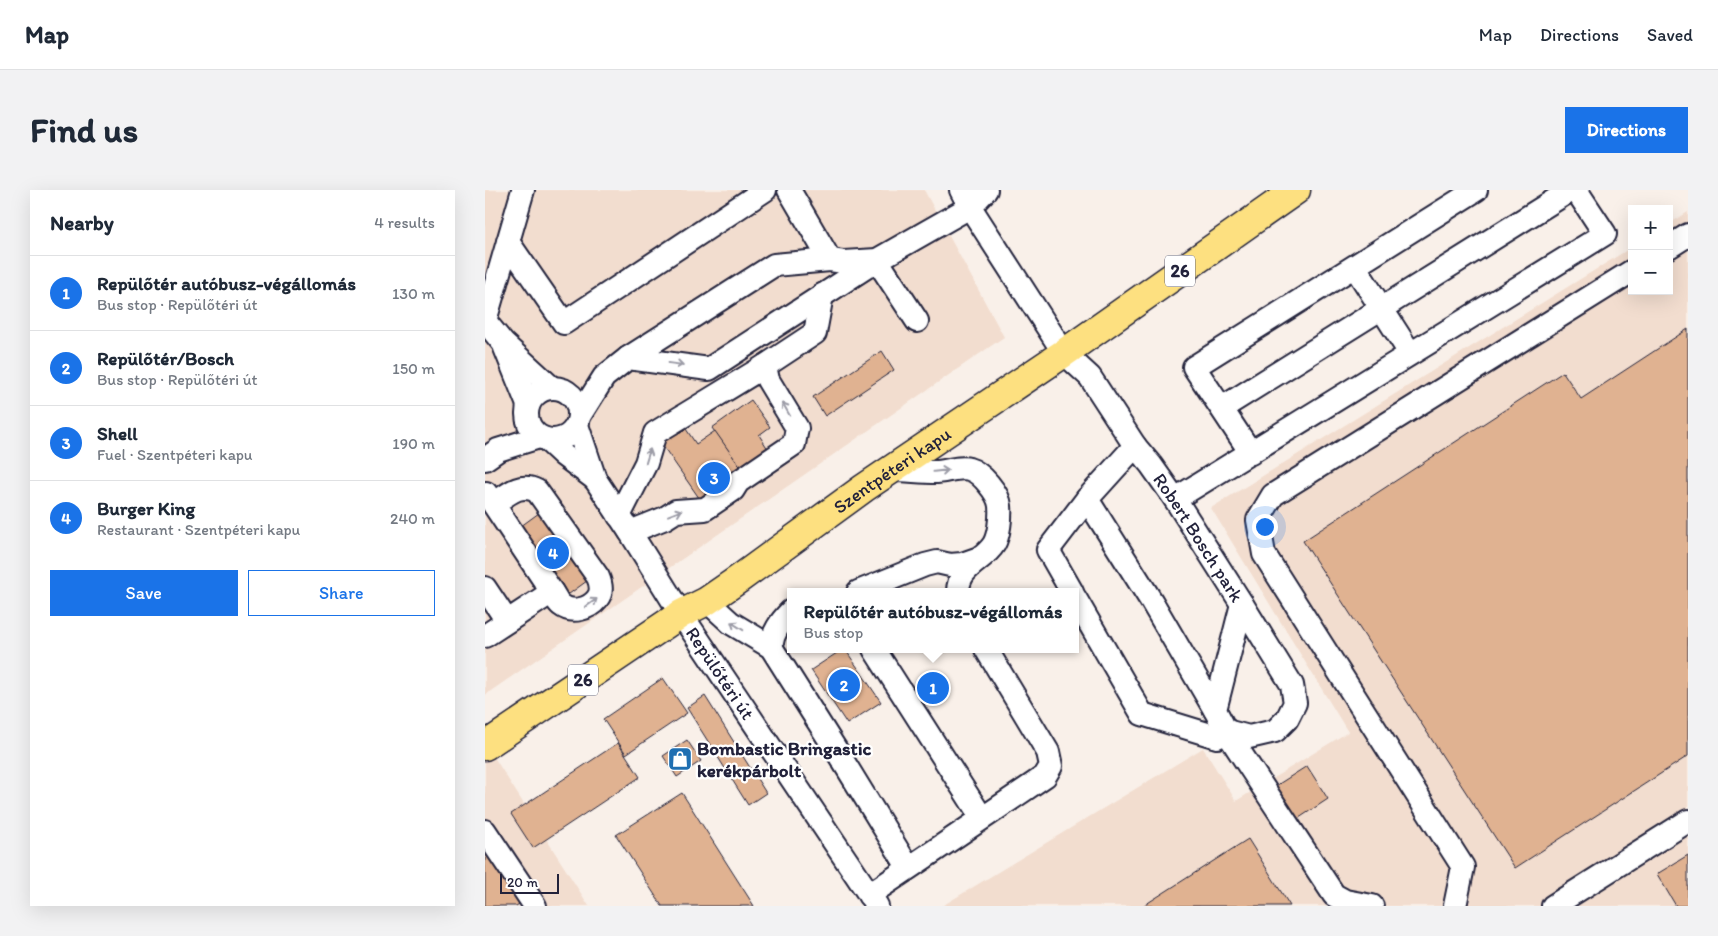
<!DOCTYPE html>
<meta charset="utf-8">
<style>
:root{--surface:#fff;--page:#f2f2f3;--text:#1f2937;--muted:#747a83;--line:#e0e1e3;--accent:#1a73e8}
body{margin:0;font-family:Itim,sans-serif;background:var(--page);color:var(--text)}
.controls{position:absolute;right:15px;top:15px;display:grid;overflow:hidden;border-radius:0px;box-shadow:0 5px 20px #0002}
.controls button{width:45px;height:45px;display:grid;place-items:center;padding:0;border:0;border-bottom:1px solid var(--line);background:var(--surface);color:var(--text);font:25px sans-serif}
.scale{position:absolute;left:15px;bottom:12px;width:59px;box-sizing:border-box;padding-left:5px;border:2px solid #22223b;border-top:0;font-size:14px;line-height:18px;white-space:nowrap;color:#22223b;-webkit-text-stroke:4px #fff;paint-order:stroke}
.you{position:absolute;left:779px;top:336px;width:18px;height:18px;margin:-12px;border:4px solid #fff;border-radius:50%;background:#1a73e8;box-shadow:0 0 0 8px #1a73e833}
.badge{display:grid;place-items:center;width:32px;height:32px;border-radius:50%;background:var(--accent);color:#fff;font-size:16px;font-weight:700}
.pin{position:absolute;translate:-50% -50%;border:2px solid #fff;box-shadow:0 1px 5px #0006}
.popup{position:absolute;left:302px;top:398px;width:292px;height:65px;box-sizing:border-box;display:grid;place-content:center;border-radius:0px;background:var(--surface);filter:drop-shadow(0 1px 4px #0005);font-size:16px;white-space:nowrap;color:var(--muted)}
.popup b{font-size:19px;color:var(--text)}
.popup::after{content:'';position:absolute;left:50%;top:100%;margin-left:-10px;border:10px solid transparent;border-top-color:var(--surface)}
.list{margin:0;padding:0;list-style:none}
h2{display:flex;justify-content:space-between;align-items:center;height:65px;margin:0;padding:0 20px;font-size:21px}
h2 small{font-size:16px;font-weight:400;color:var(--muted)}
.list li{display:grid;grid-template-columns:32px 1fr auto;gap:15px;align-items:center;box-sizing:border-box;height:75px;padding:0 20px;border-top:1px solid var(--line)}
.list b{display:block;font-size:19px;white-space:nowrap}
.list p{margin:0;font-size:16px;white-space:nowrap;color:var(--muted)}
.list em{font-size:16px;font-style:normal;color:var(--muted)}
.actions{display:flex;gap:10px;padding:15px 20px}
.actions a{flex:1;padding:11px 0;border:1px solid var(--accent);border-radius:0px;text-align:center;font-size:18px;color:var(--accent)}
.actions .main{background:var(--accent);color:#fff}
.map{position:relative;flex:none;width:1203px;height:716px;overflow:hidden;border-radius:0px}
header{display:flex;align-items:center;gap:30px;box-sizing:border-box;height:70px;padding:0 25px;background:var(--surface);border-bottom:1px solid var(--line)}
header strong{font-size:24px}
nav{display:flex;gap:28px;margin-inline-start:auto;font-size:18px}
.intro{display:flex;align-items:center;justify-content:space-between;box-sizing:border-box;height:120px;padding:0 30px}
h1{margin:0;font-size:35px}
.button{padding:12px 22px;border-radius:0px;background:var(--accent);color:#fff;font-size:18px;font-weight:700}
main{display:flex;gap:30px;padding:0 30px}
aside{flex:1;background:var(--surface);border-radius:0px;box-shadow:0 5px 20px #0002}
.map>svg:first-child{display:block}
</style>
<header>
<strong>Map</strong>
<nav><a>Map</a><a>Directions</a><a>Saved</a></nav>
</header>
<div class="intro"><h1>Find us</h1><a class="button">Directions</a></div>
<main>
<aside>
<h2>Nearby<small>4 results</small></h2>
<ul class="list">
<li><span class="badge">1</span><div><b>Repülőtér autóbusz-végállomás</b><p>Bus stop · Repülőtéri út</p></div><em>130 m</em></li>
<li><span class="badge">2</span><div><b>Repülőtér/Bosch</b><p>Bus stop · Repülőtéri út</p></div><em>150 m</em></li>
<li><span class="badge">3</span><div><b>Shell</b><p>Fuel · Szentpéteri kapu</p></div><em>190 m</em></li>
<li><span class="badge">4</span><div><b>Burger King</b><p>Restaurant · Szentpéteri kapu</p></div><em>240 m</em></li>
</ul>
<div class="actions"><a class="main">Save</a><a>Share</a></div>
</aside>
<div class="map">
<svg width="1203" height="716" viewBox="0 0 1203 716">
<rect width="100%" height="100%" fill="#f9f0e9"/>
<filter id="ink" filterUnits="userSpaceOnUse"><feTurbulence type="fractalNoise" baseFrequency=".02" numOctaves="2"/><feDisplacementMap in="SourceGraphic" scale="10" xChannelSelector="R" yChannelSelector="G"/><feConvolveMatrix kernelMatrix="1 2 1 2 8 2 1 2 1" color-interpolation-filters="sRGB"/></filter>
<g filter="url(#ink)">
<g fill="#f2ddcf">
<polygon points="0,0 439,0 519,147 0,505"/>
<polygon points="1203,22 1203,716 457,716 718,558 751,611 863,542 726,318 1147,57 1147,101 1184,101 1184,34"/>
<polygon points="0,553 104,716 0,716"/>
</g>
<g fill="#e0b291" stroke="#22223b">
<polygon points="1203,139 1203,566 1030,678 818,351 1078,182 1096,209"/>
<polygon points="397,161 409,180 340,226 328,207"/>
<polygon points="266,210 285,237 274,245 283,259 256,278 227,238"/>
<polygon points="197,233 211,254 230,241 256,278 237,291 243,299 219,315 173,249"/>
<polygon points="58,320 106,388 80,407 32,339"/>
<polygon points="358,459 360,459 396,512 362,534 326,480"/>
<polygon points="178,488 202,523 141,564 118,529"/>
<polygon points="220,506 281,603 263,615 202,518"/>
<polygon points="202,550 216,571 192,587 178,566"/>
<polygon points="133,553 155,587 48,658 26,624"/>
<polygon points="822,576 843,609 811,630 789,597"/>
<polygon points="197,603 269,716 177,716 131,645"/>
<polygon points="763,649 805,716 658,716"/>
<polygon points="0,653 42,709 31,716 0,716"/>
<polygon points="1203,665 1203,716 1191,716 1172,684"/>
</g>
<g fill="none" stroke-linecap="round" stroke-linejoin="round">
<defs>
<g id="minor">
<polyline points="304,0 345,70"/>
<polyline points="476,0 485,17 501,0"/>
<polyline points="23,52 79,133 280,0"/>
<polyline points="1184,57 1203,45"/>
<polyline points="870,77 925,163"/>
<polyline points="0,131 38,0"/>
<polyline points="0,131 18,153 67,198"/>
<polyline points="20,158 43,215"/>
<polyline points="143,168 224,179 392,70 432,131"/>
<circle cx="68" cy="224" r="26"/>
<polyline points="737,218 1086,0"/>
<path id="s1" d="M95 225 119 187 143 168 289 75 345 70 359 72 392 70 485 17 579 163 605 187 650 256 666 275 690 309 757 414 730 520 741 541 849 705 860 711 887 716"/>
<path id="s2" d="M92 235 110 289 145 342 196 424 392 716"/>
<polyline points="63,251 78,265 110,289"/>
<polyline points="650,256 602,309 667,412 730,520"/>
<polyline points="766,263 709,177 991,0"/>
<polyline points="0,269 13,260 54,247"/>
<path d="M407 280C421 280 436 282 450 282 460 282 474 276 484 279 496 282 514 304 515 316 516 327 514 345 509 354 498 372 473 376 473 402"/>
<polyline points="690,309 1120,44 1091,0"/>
<path d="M9 314C23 304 35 292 52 301L113 387C116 394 118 402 112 409 104 419 87 424 76 415 72 412 70 406 67 402"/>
<polyline points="134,326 161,273 170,243 280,176"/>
<polyline points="145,342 180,328 191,321 220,319 248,300 253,292 309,254 312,238 283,190 280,176 330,143 337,105"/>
<polyline points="0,398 22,431"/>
<polyline points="373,402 440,375 452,372 465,375 477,374 494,368"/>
<polyline points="587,402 563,360 602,309"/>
<polyline points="590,408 657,524 732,547"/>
<polyline points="222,411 246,433 286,457 358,571 423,677"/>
<polyline points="0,446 67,402 1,303"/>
<path d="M286 457C288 442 295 432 306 421"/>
<polyline points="389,459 497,628"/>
<polyline points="741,541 764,547 790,541 802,529 810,513 807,495 757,414"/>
<polyline points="0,641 50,716"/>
<polyline points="384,705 560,586 566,576 563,562 501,459"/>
<polyline points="970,716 978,677 779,364 773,330 788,305 1147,81"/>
<polyline points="1068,716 1203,631"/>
</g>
<g id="major">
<path id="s3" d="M0 556 196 424 222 411 254 389 379 298 579 163 811 0"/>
</g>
</defs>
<use href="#minor" stroke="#22223b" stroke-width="26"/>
<use href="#major" stroke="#22223b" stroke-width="31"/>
<use href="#minor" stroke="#fff" stroke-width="22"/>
<use href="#major" stroke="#fde080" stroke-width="28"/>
</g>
<defs><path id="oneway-shaft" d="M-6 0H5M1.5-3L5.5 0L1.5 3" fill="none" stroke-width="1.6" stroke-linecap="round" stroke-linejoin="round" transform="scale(1.25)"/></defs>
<g stroke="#9c9ca7">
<use href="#oneway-shaft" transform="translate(191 174) rotate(8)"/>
<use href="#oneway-shaft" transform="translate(301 219) rotate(-120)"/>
<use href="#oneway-shaft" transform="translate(163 266) rotate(-73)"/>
<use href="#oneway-shaft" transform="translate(456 281) rotate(-6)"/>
<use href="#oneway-shaft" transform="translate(190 323) rotate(-21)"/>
<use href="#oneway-shaft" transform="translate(106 413) rotate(-36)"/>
<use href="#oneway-shaft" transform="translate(252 436) rotate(-147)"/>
</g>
</g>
<defs>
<symbol id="shop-square" viewBox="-11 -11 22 22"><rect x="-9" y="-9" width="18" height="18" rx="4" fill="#1f6fb2" stroke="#fff"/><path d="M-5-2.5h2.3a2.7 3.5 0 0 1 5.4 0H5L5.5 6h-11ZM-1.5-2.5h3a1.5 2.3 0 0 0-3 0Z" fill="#fff"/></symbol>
</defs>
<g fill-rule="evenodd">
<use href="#shop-square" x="181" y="555" width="28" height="28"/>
</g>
<g text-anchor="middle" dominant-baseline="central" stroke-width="4.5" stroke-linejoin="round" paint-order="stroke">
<g fill="#fff" stroke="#646476" stroke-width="1">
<rect x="680" y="65.5" width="30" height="31" rx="4"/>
<rect x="83" y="474.5" width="30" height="31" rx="4"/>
</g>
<g font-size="18" font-weight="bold" fill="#22223b">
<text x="695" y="81">26</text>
<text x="98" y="490">26</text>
</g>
<g font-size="19" fill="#22223b" stroke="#fff">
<text stroke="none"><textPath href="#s3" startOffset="492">Szentpéteri kapu</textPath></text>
<text stroke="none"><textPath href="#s1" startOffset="862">Robert Bosch park</textPath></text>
<text stroke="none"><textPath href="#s2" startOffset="288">Repülőtéri út</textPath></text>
</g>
<g font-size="19" font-weight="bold" fill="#22223b" stroke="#fff" text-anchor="start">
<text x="212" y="558">Bombastic Bringastic<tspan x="212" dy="22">kerékpárbolt</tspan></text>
</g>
</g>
</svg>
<div class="controls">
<button>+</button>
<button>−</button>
</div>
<div class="scale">20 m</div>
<div class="you"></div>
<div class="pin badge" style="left:448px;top:498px">1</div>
<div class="popup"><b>Repülőtér autóbusz-végállomás</b>Bus stop</div>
<div class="pin badge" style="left:359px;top:495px">2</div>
<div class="pin badge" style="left:229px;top:288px">3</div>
<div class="pin badge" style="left:68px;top:363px">4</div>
</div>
</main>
